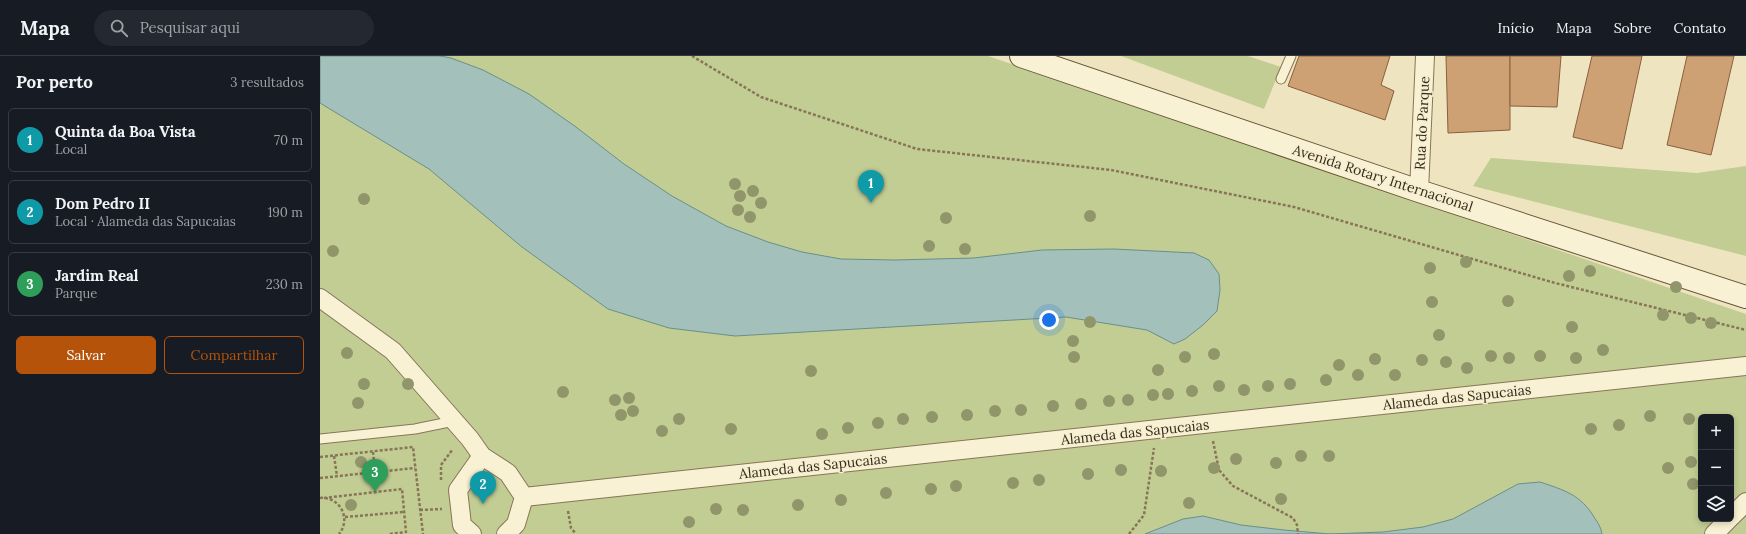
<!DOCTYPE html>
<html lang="pt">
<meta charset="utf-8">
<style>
:root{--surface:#171b24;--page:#242831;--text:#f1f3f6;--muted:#9ea1a6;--line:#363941;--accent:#b45309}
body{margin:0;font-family:Lora,serif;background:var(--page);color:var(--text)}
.controls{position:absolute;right:12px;bottom:12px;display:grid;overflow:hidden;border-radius:6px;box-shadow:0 2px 6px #0003}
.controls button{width:36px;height:36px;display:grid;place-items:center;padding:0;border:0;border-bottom:1px solid var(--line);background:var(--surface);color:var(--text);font:20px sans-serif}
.you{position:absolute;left:729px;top:264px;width:14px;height:14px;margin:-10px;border:3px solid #fff;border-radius:50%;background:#1a73e8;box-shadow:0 0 0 6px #1a73e833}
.badge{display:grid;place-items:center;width:26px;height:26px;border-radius:50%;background:var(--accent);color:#fff;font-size:13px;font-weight:700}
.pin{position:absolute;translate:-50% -33px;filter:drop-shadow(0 1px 2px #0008)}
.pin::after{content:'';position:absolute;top:21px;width:14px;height:12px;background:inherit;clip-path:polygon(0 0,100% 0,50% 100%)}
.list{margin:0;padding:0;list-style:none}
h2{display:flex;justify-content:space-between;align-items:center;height:52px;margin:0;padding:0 16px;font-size:17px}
h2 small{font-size:13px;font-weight:400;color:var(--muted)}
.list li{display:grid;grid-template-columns:26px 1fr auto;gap:12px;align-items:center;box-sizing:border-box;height:64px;margin:0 8px 8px;padding:0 8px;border:1px solid var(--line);border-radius:6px}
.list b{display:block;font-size:15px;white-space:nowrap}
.list p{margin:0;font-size:13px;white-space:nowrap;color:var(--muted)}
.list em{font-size:13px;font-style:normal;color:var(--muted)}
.actions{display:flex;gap:8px;padding:12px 16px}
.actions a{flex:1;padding:9px 0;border:1px solid var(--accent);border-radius:6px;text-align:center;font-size:14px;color:var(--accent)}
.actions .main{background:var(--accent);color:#fff}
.icon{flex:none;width:22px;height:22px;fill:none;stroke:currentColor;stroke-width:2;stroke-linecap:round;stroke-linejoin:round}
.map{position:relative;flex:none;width:1426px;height:478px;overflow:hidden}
header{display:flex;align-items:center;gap:24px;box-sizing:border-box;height:56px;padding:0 20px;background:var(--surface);border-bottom:1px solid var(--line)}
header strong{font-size:19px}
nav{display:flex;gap:22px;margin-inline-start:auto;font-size:14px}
.search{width:280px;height:36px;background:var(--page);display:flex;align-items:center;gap:10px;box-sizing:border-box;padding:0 14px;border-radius:22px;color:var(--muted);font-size:15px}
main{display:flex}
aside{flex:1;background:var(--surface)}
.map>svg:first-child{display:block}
</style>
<header>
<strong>Mapa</strong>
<div class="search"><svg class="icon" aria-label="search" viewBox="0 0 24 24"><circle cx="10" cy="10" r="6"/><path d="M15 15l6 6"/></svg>Pesquisar aqui</div>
<nav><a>Início</a><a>Mapa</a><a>Sobre</a><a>Contato</a></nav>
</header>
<main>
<aside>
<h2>Por perto<small>3 resultados</small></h2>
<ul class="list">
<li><span class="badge" style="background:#0f9aa8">1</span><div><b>Quinta da Boa Vista</b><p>Local</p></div><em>70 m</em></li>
<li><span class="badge" style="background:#0f9aa8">2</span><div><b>Dom Pedro II</b><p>Local · Alameda das Sapucaias</p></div><em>190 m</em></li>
<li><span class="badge" style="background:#2e9e5b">3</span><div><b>Jardim Real</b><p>Parque</p></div><em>230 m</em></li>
</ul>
<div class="actions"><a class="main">Salvar</a><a>Compartilhar</a></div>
</aside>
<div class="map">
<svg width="1426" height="478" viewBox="0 0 1426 478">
<rect width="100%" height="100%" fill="#efe4c0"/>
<g fill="#c2cd94" fill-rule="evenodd">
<path d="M0 0H668L1426 258V478H0ZM1381 361H1411V463H1381Z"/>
<polygon points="801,0 928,0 961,11 944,53"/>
<polygon points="1171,102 1377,117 1426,110 1426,200 1153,130"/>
</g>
<g fill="#a3c1ba" stroke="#6a8f88">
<polygon points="0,0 120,0 131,2 163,14 209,38 256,71 304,108 352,140 406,170 448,186 482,196 521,203 575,204 654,202 722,194 794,193 874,197 889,204 899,218 900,234 897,255 883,269 865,283 854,288 827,274 746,261 415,280 349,272 288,253 202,191 109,113 0,47"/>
<path d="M1220 426C1244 434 1261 439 1274 461 1278 467 1281 471 1282 478H825L863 463 883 460 921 469 964 474 1010 478 1063 476 1103 471 1133 463 1198 428Z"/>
</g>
<g fill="#cea175" stroke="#88603d">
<polygon points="979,0 1070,0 1061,29 1074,35 1065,64 968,30"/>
<polygon points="1126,0 1190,0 1190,74 1128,77"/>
<polygon points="1190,0 1241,0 1237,51 1190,50"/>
<polygon points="1272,0 1322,0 1302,93 1253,81"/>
<polygon points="1367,0 1414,0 1391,99 1347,89"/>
</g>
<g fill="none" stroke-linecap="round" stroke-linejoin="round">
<defs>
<g id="service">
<polyline points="961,23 971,0"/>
<polyline points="0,383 95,373 134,365"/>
</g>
<g id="minor">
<polyline points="1099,135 1105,0"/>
<polyline points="0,242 73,295 150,383 162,400 188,417 204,441 196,468 186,478"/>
<polyline points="204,441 1426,310"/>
<polyline points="1411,461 1426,446"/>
<polyline points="152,478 142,469 138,434 162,400"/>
<polyline points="1394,478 1409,463"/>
</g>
<polyline id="secondary" points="701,0 1099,135 1426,241"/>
</defs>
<use href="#service" stroke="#887558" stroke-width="11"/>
<use href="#minor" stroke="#887558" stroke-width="20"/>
<use href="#secondary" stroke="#6a563b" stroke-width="24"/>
<g stroke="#887558" stroke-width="2.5" stroke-dasharray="3 2" stroke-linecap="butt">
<polyline points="372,0 441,41 597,93 791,114 974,151 1235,227 1426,274"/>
<polyline points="893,385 899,414 913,430 973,462 977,469 978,478"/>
<polyline points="53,396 55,416"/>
<polyline points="14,400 17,420"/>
<polyline points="0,401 93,391 103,478"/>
<polyline points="0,422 95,412"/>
<polyline points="121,424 121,409 133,393"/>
<path d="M0 442C19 440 32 462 19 478"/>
<polyline points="4,442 82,433 86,476 69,478"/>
<polyline points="100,454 122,453"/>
<polyline points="248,455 251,472 256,478"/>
<polyline points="25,461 84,456"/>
<polyline points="809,478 824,459 834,392"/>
</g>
<use href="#service" stroke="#f9f1d3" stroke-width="9"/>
<use href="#minor" stroke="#f9f1d3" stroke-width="18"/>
<use href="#secondary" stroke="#f9f1d3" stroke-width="22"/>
</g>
<g fill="#91956a">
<circle cx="415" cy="128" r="6"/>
<circle cx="433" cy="135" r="6"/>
<circle cx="420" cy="140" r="6"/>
<circle cx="44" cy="143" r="6"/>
<circle cx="441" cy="147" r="6"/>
<circle cx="418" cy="154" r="6"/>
<circle cx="770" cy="160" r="6"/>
<circle cx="430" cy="161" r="6"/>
<circle cx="626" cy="162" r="6"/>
<circle cx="609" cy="190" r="6"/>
<circle cx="645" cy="193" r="6"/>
<circle cx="13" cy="195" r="6"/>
<circle cx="1146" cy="206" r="6"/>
<circle cx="1110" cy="212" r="6"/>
<circle cx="1270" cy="215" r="6"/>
<circle cx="1249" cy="220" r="6"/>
<circle cx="1356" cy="231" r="6"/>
<circle cx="1188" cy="245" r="6"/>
<circle cx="1112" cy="246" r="6"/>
<circle cx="1343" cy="259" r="6"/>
<circle cx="1371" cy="262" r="6"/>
<circle cx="770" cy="266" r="6"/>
<circle cx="1391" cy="267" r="6"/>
<circle cx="1252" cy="271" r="6"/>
<circle cx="1119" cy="279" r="6"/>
<circle cx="753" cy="285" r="6"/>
<circle cx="1283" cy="294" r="6"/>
<circle cx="27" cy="297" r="6"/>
<circle cx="894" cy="298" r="6"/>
<circle cx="1171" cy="300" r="6"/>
<circle cx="1220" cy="300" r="6"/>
<circle cx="754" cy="301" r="6"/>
<circle cx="865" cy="301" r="6"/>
<circle cx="1189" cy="302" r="6"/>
<circle cx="1256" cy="302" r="6"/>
<circle cx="1055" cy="303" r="6"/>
<circle cx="1102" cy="304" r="6"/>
<circle cx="1126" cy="306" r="6"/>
<circle cx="1019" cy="309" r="6"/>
<circle cx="1147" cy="312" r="6"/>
<circle cx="838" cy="314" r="6"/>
<circle cx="491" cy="315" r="6"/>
<circle cx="1038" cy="319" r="6"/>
<circle cx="1075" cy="319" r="6"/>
<circle cx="1006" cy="324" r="6"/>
<circle cx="44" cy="328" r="6"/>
<circle cx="88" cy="328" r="6"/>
<circle cx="970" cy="328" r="6"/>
<circle cx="899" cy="330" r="6"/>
<circle cx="948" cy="330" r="6"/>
<circle cx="924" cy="334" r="6"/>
<circle cx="872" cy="335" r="6"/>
<circle cx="243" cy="336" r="6"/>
<circle cx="848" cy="338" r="6"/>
<circle cx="833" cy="339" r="6"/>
<circle cx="309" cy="342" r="6"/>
<circle cx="295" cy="344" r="6"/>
<circle cx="808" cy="344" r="6"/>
<circle cx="789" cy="345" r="6"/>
<circle cx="38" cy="347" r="6"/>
<circle cx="761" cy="348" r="6"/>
<circle cx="733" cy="350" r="6"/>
<circle cx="701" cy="354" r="6"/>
<circle cx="313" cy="355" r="6"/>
<circle cx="675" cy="355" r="6"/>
<circle cx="301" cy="359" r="6"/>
<circle cx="647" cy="359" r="6"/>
<circle cx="1330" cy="360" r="6"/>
<circle cx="612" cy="361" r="6"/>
<circle cx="359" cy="363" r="6"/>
<circle cx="583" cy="363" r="6"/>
<circle cx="1369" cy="363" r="6"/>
<circle cx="558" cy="367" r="6"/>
<circle cx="1299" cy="369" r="6"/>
<circle cx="528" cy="372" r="6"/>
<circle cx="411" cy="373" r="6"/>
<circle cx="1271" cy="373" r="6"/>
<circle cx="342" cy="375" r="6"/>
<circle cx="502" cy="378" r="6"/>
<circle cx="981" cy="400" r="6"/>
<circle cx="1009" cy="400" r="6"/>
<circle cx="916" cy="403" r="6"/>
<circle cx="41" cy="406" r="6"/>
<circle cx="1371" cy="406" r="6"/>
<circle cx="956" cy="407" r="6"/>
<circle cx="894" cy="412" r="6"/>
<circle cx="1348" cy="412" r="6"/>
<circle cx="801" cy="414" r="6"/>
<circle cx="841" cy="415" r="6"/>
<circle cx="768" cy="418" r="6"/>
<circle cx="719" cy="424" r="6"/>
<circle cx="693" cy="427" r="6"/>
<circle cx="1373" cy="428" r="6"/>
<circle cx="636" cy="430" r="6"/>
<circle cx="611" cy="433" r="6"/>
<circle cx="566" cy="437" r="6"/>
<circle cx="961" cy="443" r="6"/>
<circle cx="521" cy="444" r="6"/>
<circle cx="869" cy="447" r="6"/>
<circle cx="31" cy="449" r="6"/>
<circle cx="478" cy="449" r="6"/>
<circle cx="396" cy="453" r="6"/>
<circle cx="423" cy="454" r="6"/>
<circle cx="369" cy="466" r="6"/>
</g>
<g text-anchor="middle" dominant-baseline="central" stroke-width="3" stroke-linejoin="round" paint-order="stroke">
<g font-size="14" fill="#372c1c" stroke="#f6eed0">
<text transform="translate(1102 67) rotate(-87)">Rua do Parque</text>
<text transform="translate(1063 122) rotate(18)">Avenida Rotary Internacional</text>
<text transform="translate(1137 341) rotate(-6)">Alameda das Sapucaias</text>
<text transform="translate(815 376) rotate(-6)">Alameda das Sapucaias</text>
<text transform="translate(493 410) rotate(-6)">Alameda das Sapucaias</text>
</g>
</g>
</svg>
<div class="controls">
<button>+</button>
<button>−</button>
<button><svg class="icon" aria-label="layers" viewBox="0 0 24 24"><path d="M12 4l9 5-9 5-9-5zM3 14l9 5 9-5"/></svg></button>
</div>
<div class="you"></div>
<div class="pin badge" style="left:551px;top:147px;background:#0f9aa8">1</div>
<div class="pin badge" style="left:163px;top:448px;background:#0f9aa8">2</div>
<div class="pin badge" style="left:55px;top:436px;background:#2e9e5b">3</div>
</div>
</main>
